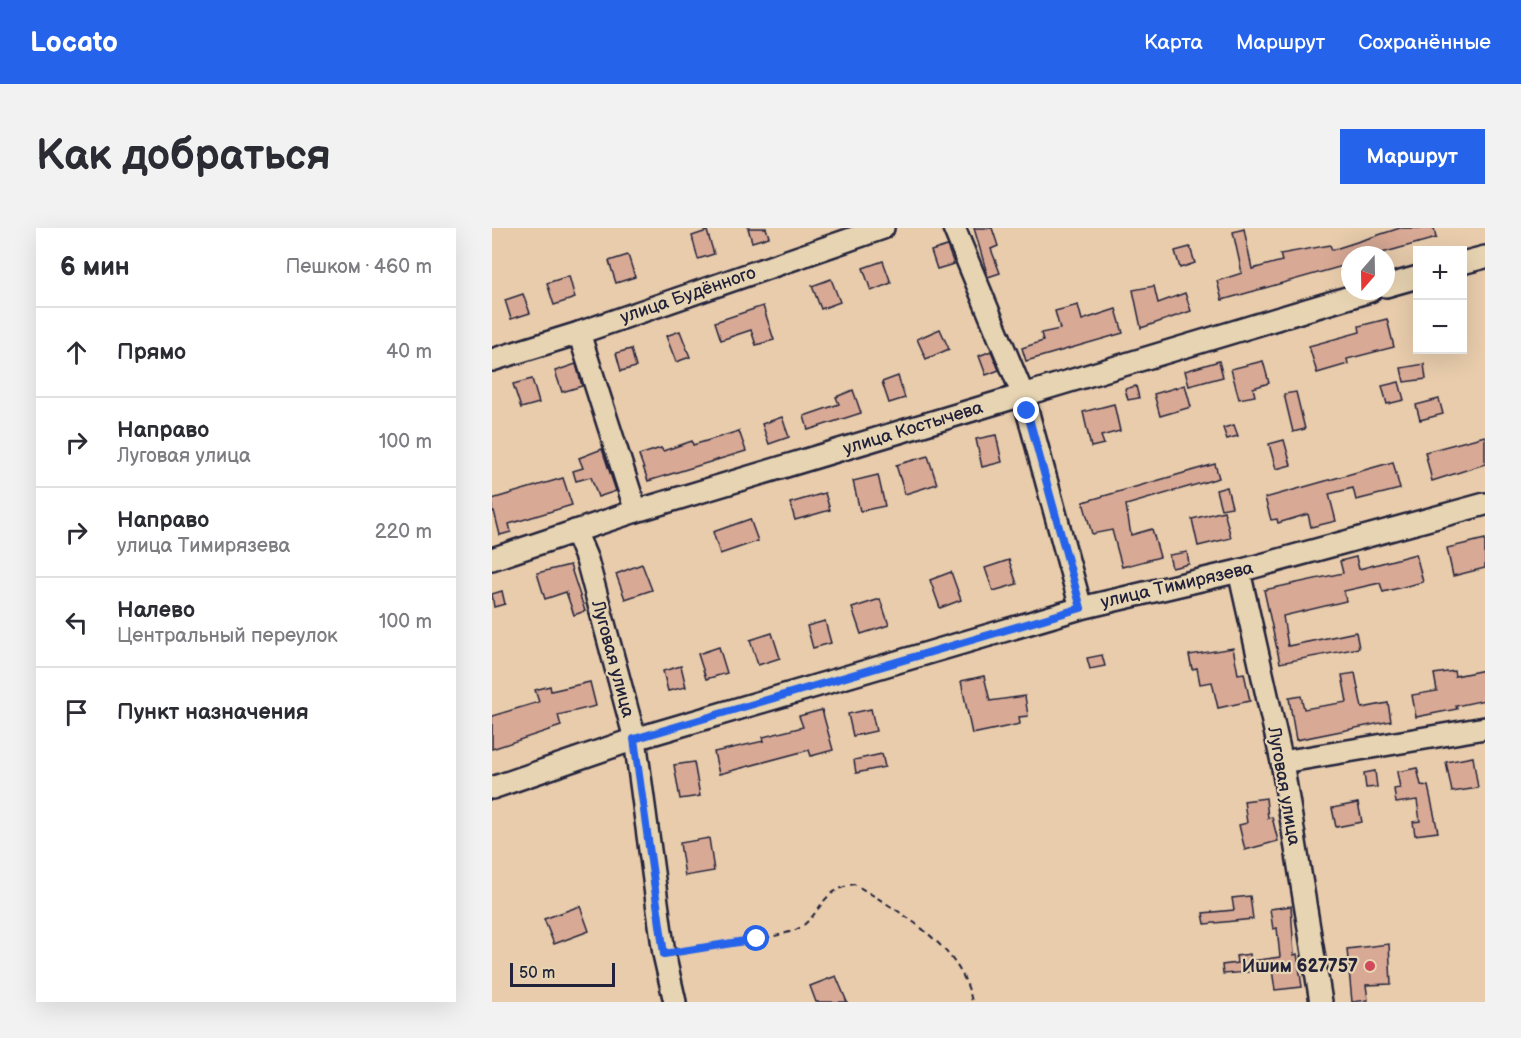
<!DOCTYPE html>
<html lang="ru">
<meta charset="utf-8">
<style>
:root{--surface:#fff;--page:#f2f2f3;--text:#2b2b33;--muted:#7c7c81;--line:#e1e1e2;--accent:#2563eb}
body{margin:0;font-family:"Balsamiq Sans",sans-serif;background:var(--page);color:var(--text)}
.controls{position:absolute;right:18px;top:18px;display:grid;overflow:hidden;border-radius:0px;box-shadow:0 6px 24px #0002}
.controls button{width:54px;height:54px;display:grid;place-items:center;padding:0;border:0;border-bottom:2px solid var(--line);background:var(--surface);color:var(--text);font:30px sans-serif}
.compass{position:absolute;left:849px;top:18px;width:54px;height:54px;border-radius:50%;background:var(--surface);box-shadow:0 6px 24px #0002;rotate:200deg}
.scale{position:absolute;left:18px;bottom:15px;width:105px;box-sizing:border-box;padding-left:6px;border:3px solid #22223b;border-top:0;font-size:16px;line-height:21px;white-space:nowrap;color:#22223b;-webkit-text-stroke:4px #e7d4b2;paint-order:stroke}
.stop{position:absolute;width:18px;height:18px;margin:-14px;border:4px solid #2563eb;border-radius:50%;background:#fff}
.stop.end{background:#2563eb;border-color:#fff;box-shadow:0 2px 6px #0008}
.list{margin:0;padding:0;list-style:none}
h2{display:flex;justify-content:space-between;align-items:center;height:78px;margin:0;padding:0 24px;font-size:26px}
h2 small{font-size:20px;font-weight:400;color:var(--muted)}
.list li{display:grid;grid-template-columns:39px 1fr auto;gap:18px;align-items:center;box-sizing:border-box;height:90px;padding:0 24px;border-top:2px solid var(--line)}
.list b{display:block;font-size:22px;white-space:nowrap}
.list p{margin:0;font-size:20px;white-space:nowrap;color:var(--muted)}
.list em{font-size:20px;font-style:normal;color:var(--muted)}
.icon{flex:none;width:33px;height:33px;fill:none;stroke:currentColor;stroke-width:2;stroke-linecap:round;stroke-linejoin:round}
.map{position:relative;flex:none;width:993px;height:774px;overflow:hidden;border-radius:0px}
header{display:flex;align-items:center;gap:36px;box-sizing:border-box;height:84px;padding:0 30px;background:var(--accent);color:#fff}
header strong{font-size:28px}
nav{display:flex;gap:33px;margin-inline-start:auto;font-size:21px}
.intro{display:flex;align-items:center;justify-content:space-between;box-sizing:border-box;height:144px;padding:0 36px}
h1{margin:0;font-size:42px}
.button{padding:15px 27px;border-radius:0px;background:var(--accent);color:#fff;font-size:21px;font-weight:700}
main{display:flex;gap:36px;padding:0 36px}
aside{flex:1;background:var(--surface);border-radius:0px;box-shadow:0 6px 24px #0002}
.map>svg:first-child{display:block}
</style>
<header>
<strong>Locato</strong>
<nav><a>Карта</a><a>Маршрут</a><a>Сохранённые</a></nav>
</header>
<div class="intro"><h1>Как добраться</h1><a class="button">Маршрут</a></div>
<main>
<aside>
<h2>6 мин<small>Пешком · 460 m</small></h2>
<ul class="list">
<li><svg class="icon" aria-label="ahead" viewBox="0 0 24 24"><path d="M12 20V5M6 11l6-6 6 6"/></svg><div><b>Прямо</b></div><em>40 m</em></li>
<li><svg class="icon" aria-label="right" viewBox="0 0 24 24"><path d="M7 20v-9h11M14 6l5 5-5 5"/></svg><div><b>Направо</b><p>Луговая улица</p></div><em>100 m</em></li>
<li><svg class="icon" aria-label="right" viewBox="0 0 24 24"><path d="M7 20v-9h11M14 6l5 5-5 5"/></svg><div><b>Направо</b><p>улица Тимирязева</p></div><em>220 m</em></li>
<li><svg class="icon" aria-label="left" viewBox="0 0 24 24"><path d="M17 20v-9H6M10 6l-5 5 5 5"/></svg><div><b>Налево</b><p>Центральный переулок</p></div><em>100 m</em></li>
<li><svg class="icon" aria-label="arrive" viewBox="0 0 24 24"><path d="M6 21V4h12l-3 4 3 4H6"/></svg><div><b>Пункт назначения</b></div></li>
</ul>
</aside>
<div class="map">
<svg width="993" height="774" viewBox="0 0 993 774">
<rect width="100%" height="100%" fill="#e8ccac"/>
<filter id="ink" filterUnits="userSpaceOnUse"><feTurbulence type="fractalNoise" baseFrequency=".0167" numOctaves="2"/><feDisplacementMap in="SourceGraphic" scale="12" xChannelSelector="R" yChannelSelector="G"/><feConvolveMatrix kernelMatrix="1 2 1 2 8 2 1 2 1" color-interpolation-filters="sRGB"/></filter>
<g filter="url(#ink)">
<g fill="#d8a995" stroke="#22223b" stroke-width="1.5">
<polygon points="256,0 274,0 277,9 260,14"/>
<polygon points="482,0 500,0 506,18 499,21 508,45 496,49"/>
<polygon points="908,0 942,0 944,10 883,27 858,27 858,36 730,72 725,53 750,45 741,4 752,1 760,41 790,33 788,26 838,17 840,22"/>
<polygon points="215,3 222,26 206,31 200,8"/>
<polygon points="455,18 462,36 445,41 439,23"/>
<polygon points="698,19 703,35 688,40 683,23"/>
<polygon points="136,27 143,49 124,55 117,33"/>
<polygon points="391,33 399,55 379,63 371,40"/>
<polygon points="77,48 83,70 62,77 55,55"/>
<polygon points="339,51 348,74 329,81 320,58"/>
<polygon points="662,58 666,75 693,65 699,83 649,100 641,62"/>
<polygon points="31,66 38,85 19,91 13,72"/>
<polygon points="586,77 590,92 624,81 631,105 534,133 530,120 551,113 549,105 568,101 563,83"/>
<polygon points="271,78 282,112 264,117 259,102 229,112 223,94"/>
<polygon points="895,91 902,119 855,131 856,136 825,145 817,118 868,104 867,98"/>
<polygon points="448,101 457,121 434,131 425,111"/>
<polygon points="188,103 198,129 184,134 174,108"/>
<polygon points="139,121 144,139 129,143 124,125"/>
<polygon points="499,123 507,142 494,147 487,128"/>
<polygon points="727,133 731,149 697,158 693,143"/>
<polygon points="771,133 777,155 761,160 763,168 747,171 739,141"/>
<polygon points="84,136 90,158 70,164 63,143"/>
<polygon points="932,136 934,151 912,154 909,140"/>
<polygon points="406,148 413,170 397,175 390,154"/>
<polygon points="40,151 47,175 29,180 21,156"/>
<polygon points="907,154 912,172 895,176 890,158"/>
<polygon points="693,157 699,179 668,188 662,166"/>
<polygon points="644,158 647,170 636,172 633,161"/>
<polygon points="361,162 369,185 316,202 312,188 347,176 344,169"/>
<polygon points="804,164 813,201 801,204 792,166"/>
<polygon points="947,171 951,186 928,192 924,177"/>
<polygon points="622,176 628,203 609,208 612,216 599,219 591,184"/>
<polygon points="290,189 297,209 277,216 270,196"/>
<polygon points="742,197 746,208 735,211 731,200"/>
<polygon points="247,203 254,223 156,253 147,227 169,220 171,223 200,213 201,217"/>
<polygon points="504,207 510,234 490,239 484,211"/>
<polygon points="993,208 993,236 940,253 933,224"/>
<polygon points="792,212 799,237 784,241 777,216"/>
<polygon points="110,221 124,263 106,269 99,249 84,253 81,243 91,240 87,230"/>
<polygon points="436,228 445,256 413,266 404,237"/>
<polygon points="901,234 908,261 864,272 861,260 837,266 844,293 819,299 816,286 786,295 785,291 779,292 773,270"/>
<polygon points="723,236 727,250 634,277 639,307 660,301 668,329 630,339 620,302 600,306 591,274"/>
<polygon points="386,247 393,278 368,283 361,253"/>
<polygon points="71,250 80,277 17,296 19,304 8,307 2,283 0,284 0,271"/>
<polygon points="735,259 740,279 729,281 724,262"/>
<polygon points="333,265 338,282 303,292 298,275"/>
<polygon points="732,283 739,310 706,318 700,291"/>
<polygon points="258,291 266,313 228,326 221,304"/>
<polygon points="993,311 993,340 961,348 955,320"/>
<polygon points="695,324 697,336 680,340 677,327"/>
<polygon points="924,326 931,354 891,364 888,355 852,363 854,373 791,388 796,418 864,404 867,420 788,435 772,362 851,345 848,333 864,329 867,341"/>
<polygon points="517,332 525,356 501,363 493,340"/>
<polygon points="150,336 160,362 133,371 124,346"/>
<polygon points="78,337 93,383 82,387 74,364 53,371 45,345"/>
<polygon points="459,344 469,372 448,380 438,352"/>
<polygon points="10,363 13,376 2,379 0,366"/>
<polygon points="388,371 397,397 369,406 360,380"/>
<polygon points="333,393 339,415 321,420 315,398"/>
<polygon points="280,405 288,430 266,437 258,412"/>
<polygon points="227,419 235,445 214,451 206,426"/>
<polygon points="741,420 746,446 752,445 758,473 726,480 720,454 708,456 705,440 700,441 697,427"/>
<polygon points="610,427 613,438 598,441 595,430"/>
<polygon points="189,438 194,459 176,463 171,443"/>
<polygon points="993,442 993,472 964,478 965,481 924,489 920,467 945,463 942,446 962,443 963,448"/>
<polygon points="863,445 870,480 896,475 899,493 804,512 797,470 809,468 812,481 855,474 850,447"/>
<polygon points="492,448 498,473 533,468 536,488 527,489 528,496 480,506 469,453"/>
<polygon points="98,454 104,478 66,487 69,498 0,521 0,488 47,474 43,462 58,458 59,463"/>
<polygon points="379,481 384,503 361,508 356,486"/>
<polygon points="330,482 341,522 319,528 317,522 227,546 222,524 272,513 271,509 311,499 307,488"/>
<polygon points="390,526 393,539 364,545 362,532"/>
<polygon points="981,529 986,560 960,564 954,534"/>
<polygon points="202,534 208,568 188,571 182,537"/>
<polygon points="925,540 929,557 936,558 946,604 923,607 921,594 928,593 925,572 904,575 902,561 908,560 905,544"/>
<polygon points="883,543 885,559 874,560 872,545"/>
<polygon points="774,570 776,590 780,589 786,613 753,622 747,597 755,595 752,573"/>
<polygon points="866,575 870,594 844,599 840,580"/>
<polygon points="217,610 222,643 193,648 188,615"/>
<polygon points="758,668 761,691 713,696 711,685 742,682 740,670"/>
<polygon points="88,678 97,703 62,716 52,691"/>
<polygon points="799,678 802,727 805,726 810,759 783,762 780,742 731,746 730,737 745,735 744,728 758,726 759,733 788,729 785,700 781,701 778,681"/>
<polygon points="897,716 899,756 874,757 876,772 860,774 855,721"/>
<polygon points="344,748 355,774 324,774 318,758"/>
</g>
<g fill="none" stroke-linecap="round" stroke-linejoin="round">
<defs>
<g id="minor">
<polyline points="462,0 531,167 589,380"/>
<polyline points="970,35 993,29"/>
<polyline points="894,58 926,49"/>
<polyline points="87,105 144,283"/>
<polyline points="0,132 87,105 391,0"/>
<polyline points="83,303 95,332 143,511 172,726 183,774"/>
<polyline points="0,331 144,283 878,63"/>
<polyline points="747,343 790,534 829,774"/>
<polyline points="790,534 993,500"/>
<polyline points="0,560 143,511 589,380 747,343 993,276"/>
</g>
</defs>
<use href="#minor" stroke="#22223b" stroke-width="26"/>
<path stroke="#22223b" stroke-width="2" stroke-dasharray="6 4.5" stroke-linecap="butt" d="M189 723C211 719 295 710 309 699 333 681 326 665 362 656 407 683 469 717 480 774"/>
<use href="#minor" stroke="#e7d4b2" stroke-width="21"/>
</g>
</g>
<g fill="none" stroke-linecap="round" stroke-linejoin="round" filter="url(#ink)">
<polyline stroke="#2563eb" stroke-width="8" points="265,711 172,726 142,511 589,380 535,183"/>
</g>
<circle fill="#d1495b" stroke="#e7d4b2" stroke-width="2" cx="878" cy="738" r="6"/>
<g text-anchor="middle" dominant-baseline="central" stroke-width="4.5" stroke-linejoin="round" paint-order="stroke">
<g font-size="18" fill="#22223b" stroke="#e7d4b2">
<text transform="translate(196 67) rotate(-19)">улица Будённого</text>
<text transform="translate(421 200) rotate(-17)">улица Костычева</text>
<text transform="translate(685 357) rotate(-13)">улица Тимирязева</text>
<text transform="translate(121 431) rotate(75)">Луговая улица</text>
<text transform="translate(792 558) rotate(80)">Луговая улица</text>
</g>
<g font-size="18" font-weight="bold" fill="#22223b" stroke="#e7d4b2" text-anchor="end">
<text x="866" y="738">Ишим 627757</text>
</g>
</g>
</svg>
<div class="controls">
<button>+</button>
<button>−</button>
</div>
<svg class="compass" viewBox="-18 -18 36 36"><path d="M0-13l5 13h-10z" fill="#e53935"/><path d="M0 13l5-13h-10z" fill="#7c7c81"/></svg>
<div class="scale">50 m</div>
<div class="stop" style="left:265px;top:711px"></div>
<div class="stop end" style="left:535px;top:183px"></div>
</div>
</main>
